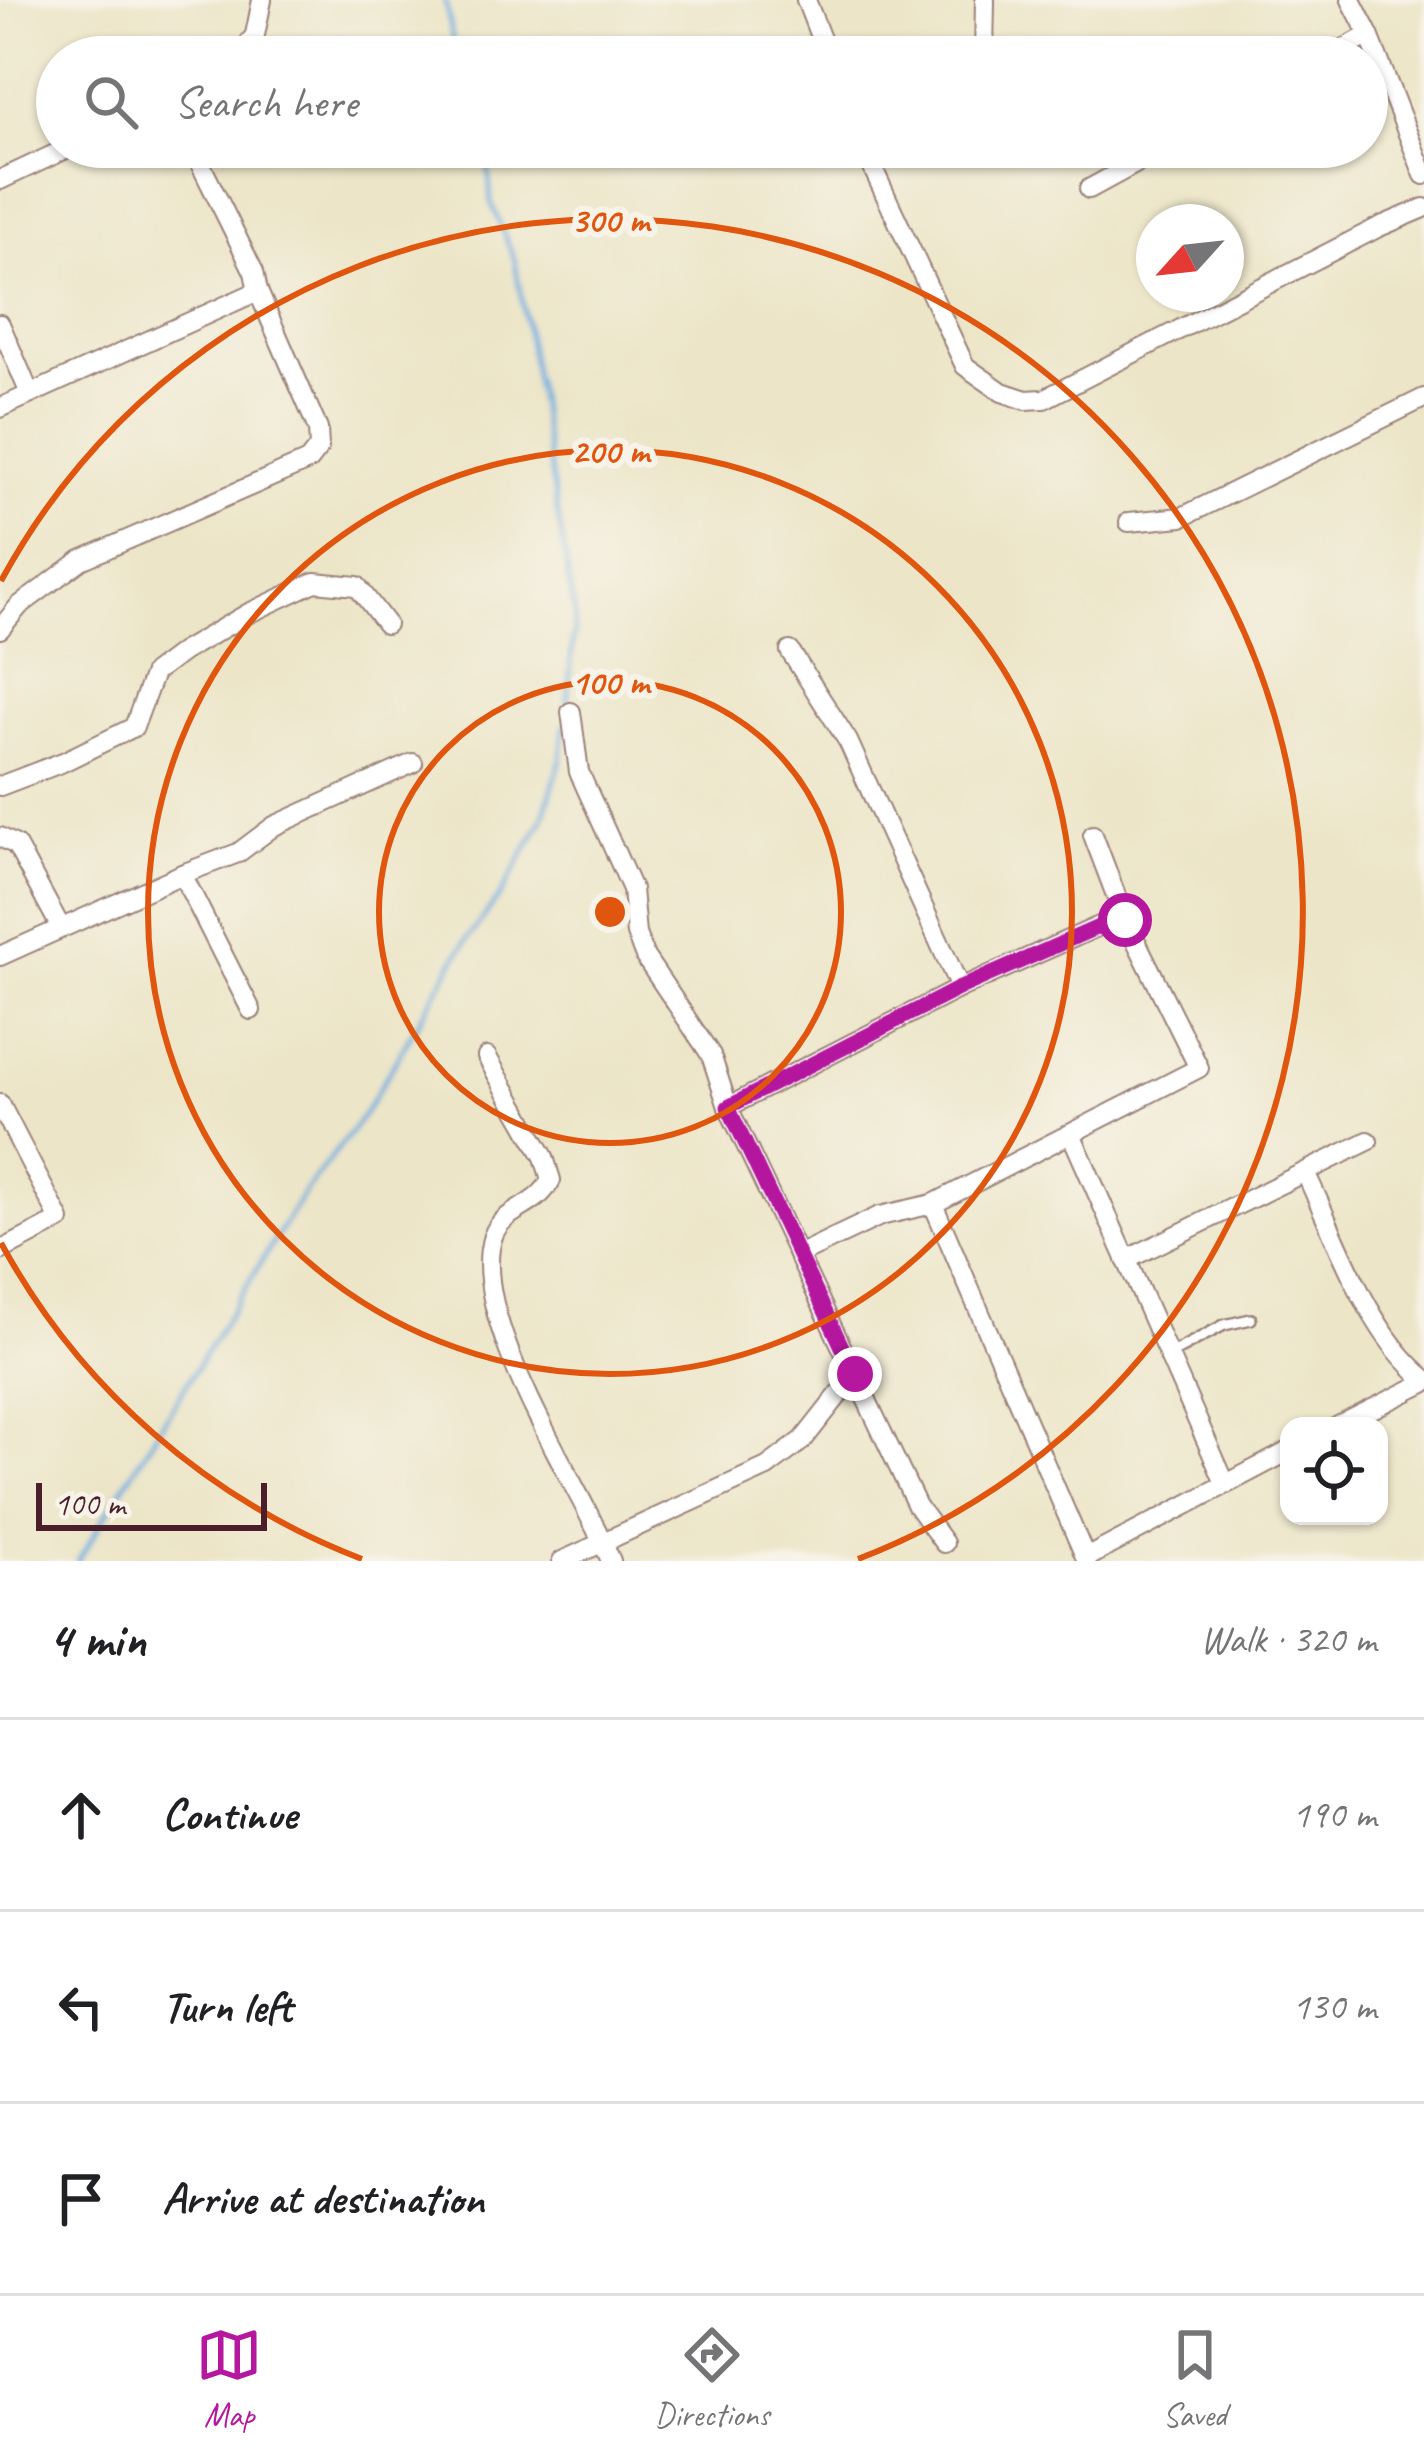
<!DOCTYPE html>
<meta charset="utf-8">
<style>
:root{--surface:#fff;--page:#f2f2f2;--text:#202124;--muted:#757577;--line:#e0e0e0;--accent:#b5179e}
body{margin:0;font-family:Caveat,sans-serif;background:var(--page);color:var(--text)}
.controls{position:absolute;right:36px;bottom:36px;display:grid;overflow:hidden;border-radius:24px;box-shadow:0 3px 9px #0004}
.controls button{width:108px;height:108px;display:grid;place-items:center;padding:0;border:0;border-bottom:3px solid var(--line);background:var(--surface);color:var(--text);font:60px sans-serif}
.compass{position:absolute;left:1136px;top:204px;width:108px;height:108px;border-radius:50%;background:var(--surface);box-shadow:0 3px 9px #0004;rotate:243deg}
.scale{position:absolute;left:36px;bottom:30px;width:231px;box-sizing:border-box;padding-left:12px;border:6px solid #4a1f2b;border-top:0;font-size:33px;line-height:42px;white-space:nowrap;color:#4a1f2b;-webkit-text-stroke:9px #f7f3e8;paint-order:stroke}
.stop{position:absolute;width:36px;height:36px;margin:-27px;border:9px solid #b5179e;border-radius:50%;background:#fff}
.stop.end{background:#b5179e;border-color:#fff;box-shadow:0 3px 12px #0008}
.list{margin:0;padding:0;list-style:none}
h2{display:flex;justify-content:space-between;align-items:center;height:156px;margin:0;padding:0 48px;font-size:51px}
h2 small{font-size:39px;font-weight:400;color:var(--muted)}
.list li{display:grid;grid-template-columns:78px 1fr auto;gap:36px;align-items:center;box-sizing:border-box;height:192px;padding:0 48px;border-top:3px solid var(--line)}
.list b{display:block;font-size:45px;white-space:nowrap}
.list em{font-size:39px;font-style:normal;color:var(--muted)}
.icon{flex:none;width:66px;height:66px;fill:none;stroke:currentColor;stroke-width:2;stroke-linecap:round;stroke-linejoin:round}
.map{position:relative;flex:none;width:1424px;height:1561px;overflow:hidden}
.search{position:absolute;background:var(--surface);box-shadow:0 3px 9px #0004;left:36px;right:36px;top:36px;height:132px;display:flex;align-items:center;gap:30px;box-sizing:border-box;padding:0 42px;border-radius:66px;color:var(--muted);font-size:45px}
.sheet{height:732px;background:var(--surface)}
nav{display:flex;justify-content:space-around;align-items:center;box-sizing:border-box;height:168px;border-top:3px solid var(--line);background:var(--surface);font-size:33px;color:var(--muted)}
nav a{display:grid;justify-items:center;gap:6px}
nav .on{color:var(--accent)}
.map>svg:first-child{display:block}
</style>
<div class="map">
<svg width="1424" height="1561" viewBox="0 0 1424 1561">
<rect width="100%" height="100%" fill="#f7f3e8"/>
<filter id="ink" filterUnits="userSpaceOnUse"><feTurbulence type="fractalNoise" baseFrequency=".00833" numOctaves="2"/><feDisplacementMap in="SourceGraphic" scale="24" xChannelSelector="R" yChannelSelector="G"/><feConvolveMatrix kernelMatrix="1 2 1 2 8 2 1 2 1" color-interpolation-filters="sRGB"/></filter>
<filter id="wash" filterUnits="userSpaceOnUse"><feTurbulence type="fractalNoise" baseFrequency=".004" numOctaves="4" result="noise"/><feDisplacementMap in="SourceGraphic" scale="48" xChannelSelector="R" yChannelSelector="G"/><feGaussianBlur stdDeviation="2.7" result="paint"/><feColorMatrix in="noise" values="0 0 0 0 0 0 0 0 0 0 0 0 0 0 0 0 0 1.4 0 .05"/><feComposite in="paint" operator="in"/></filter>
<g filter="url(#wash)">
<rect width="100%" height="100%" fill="#ece5c7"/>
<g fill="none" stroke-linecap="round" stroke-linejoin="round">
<g stroke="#6dacdf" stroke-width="4.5">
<polyline points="445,0 456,57"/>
<polyline points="487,147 491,202 515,261 575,616 567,709"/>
<polyline points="78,1561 303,1194 363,1116 466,941 502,893 543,819 561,759 564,726"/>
</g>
</g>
</g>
<g filter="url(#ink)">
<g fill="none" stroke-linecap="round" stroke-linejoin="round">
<defs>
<polyline id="service" points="1168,1355 1224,1325 1251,1319"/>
<g id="minor">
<polyline points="806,0 828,57"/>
<polyline points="1351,0 1369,35 1424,175"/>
<polyline points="239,57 255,35 262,0"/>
<polyline points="984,57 985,0"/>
<polyline points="1329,57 1369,35"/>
<polyline points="863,147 965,366 1002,392 1026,400 1044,399 1379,227 1424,208"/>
<polyline points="0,180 70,147"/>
<polyline points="1089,189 1166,147"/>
<polyline points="0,324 30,394"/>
<polyline points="0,408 258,291 254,272 192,147"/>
<polyline points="1129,522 1182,517 1424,398"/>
<polyline points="0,629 19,606 81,560 308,461 319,447 318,429 258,291"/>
<polyline points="790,651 848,741 960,988"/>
<polyline points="571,712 579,772 632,889 636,934 645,957 711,1055 728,1107 917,1506 944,1543"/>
<polyline points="0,786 63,762 134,727 154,673 182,652 247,614 315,582 357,586 386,624"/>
<polyline points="0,837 16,845 60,926"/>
<polyline points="182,874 238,853 274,826 413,763"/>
<polyline points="0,956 182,874 251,1010"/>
<path d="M487 1057 544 1157 551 1180C535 1210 503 1208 493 1236 466 1317 579 1483 611 1561"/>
<polyline points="0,1104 60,1220 0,1251"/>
<polyline points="728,1107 960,988 1104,924 1125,919"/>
<polyline points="1072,1136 1225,1483"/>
<path d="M1305 1172C1337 1238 1367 1332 1424 1378"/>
<polyline points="798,1255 880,1216 933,1204"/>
<polyline points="1126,1260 1368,1141"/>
<polyline points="1338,1426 1424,1383"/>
<polyline points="1086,1558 1289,1451"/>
<polyline points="562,1561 767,1467 803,1440 855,1374"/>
<polyline points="1087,1561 933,1204 1199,1068 1125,919 1093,835"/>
</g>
</defs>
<use href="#service" stroke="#9b8279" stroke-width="14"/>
<use href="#minor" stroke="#9b8279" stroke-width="22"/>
<use href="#service" stroke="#fff" stroke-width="9"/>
<use href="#minor" stroke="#fff" stroke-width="18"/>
</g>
</g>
<g fill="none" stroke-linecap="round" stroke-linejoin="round" filter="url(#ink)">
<polyline stroke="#b5179e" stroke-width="15" points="855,1374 728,1107 960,988 1105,924 1125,920"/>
</g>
<g fill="none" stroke="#e0560e" stroke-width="6">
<circle cx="610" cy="912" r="231"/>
<circle cx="610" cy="912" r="462"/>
<path d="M362 1559A693 693 0 0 1 1 1243M1 581A693 693 0 1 1 858 1559"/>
</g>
<circle cx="610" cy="912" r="18" fill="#e0560e" stroke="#f7f3e8" stroke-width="6"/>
<g font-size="36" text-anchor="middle" font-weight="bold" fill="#e0560e" stroke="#f7f3e8" stroke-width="12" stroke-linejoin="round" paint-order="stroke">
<text x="610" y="232">300 m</text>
<text x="610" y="463">200 m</text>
<text x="610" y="694">100 m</text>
</g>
</svg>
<div class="controls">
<button><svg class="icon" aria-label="locate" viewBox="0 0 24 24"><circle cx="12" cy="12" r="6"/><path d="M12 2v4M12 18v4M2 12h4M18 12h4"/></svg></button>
</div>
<svg class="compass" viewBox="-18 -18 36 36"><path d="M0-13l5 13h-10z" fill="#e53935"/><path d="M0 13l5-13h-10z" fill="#757577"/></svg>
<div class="scale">100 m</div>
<div class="stop" style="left:1125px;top:920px"></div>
<div class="stop end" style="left:855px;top:1374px"></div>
<div class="search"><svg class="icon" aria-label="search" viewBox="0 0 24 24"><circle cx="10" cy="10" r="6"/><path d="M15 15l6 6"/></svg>Search here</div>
</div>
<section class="sheet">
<h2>4 min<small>Walk · 320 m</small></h2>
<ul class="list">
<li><svg class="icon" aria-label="ahead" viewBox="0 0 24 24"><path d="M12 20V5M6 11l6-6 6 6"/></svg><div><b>Continue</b></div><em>190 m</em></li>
<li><svg class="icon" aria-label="left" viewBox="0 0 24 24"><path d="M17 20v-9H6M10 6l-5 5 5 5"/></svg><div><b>Turn left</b></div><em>130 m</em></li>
<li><svg class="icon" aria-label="arrive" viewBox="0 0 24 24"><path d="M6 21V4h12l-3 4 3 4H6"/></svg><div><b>Arrive at destination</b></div></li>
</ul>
</section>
<nav>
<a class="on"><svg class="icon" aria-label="map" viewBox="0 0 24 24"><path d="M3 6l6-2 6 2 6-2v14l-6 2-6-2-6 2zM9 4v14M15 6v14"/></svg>Map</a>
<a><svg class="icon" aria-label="directions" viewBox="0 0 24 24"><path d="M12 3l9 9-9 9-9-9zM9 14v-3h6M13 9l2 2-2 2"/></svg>Directions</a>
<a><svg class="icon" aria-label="saved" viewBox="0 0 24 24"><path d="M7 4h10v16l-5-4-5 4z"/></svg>Saved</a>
</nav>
